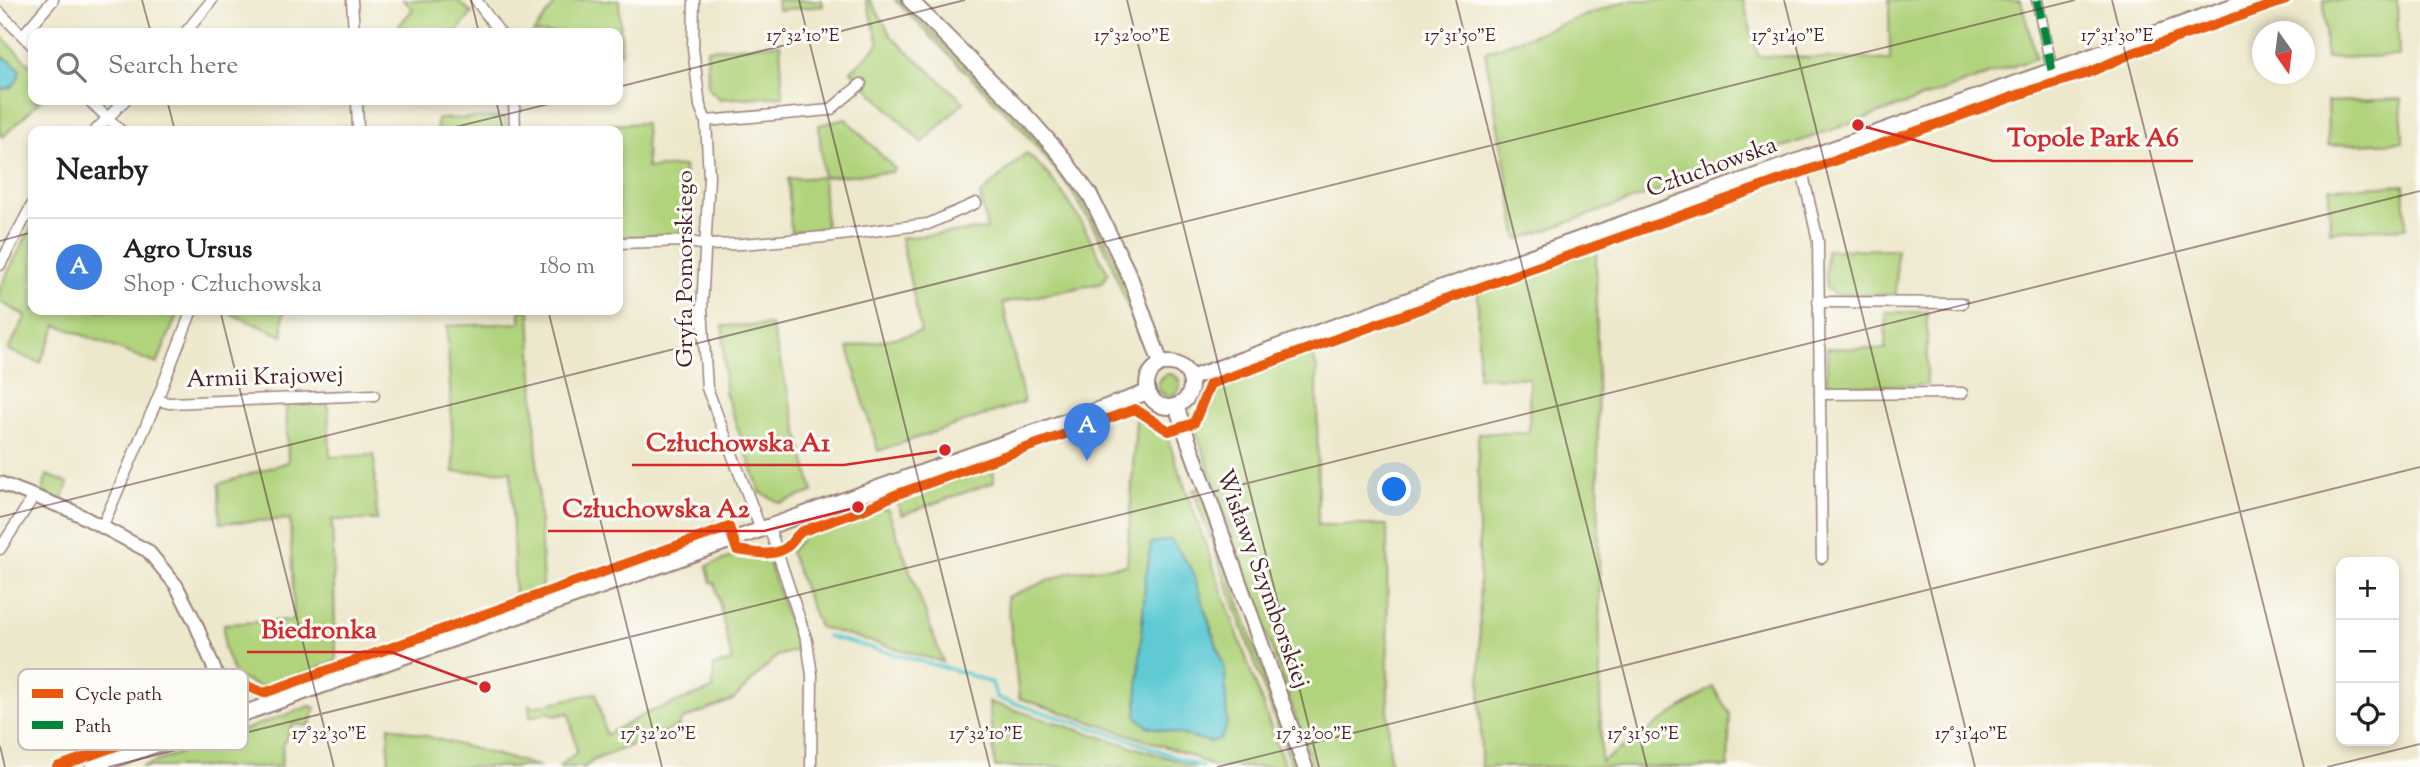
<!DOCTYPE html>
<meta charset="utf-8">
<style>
:root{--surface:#fff;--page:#f2f2f2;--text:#202124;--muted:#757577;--line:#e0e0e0;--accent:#111827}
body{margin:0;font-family:"Sorts Mill Goudy",serif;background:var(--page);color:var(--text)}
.controls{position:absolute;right:21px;bottom:21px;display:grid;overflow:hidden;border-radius:14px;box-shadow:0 4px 10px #0003}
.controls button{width:63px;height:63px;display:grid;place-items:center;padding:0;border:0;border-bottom:2px solid var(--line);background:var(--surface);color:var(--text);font:35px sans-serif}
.compass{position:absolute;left:2252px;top:21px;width:63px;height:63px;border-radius:50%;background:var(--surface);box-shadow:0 4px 10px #0003;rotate:166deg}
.you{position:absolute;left:1395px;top:490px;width:24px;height:24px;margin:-18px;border:5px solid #fff;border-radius:50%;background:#1a73e8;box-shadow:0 0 0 10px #1a73e833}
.badge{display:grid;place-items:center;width:46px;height:46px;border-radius:50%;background:var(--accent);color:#fff;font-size:23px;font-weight:700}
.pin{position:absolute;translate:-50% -58px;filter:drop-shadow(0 2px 4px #0008)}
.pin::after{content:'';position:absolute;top:37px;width:24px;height:21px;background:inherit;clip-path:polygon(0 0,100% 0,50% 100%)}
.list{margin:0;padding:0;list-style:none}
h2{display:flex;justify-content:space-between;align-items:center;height:91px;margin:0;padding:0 28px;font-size:30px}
h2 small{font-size:23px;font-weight:400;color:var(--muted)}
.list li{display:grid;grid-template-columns:46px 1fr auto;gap:21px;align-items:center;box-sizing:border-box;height:98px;padding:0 28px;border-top:2px solid var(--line)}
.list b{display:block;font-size:26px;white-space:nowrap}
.list p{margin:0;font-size:23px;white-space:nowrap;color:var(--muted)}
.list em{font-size:23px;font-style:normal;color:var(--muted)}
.icon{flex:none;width:38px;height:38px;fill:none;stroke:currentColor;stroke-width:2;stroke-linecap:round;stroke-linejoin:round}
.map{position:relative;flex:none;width:2420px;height:767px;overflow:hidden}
.search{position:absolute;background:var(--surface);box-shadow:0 4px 10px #0003;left:28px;top:28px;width:595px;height:77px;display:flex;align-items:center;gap:18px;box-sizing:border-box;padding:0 24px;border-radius:14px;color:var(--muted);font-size:26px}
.panel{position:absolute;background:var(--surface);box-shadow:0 4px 10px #0003;left:28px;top:126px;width:595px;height:189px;border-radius:14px}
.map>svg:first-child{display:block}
</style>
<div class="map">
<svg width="2420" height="767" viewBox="0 0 2420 767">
<rect width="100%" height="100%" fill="#fdfcf7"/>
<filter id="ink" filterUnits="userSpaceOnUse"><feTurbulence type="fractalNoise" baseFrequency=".0143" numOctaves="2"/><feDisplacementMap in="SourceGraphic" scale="14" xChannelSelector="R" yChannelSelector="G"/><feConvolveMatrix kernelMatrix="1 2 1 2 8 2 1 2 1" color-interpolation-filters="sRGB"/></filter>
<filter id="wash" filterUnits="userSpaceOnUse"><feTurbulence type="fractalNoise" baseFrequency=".00686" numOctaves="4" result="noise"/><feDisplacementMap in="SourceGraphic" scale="28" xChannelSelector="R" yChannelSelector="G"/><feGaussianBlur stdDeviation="1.57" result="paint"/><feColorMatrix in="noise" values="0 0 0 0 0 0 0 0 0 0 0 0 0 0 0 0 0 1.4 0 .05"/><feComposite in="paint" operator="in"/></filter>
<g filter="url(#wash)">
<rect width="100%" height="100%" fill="#ede7cb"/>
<g fill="#b0d37c" stroke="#7d7954" stroke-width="2">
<polygon points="403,0 457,0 472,13 456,33 364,33 364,31 396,29 413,9"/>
<polygon points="558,0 619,0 622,53 618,53 618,33 533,33"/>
<polygon points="777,0 822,0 823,6 778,10"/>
<polygon points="866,0 870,0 892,37 964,102 922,143 851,71 879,44"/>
<polygon points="895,0 901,0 1027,128 1069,178 1111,250 1137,316 1143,341 1141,341 1108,255 1092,225 1065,181 1022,129"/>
<polygon points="1628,0 1743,0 1758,56 1890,60 1889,0 2021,0 2036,58 1518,240 1485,52"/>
<polygon points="2324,0 2397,0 2399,56 2326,58"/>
<polygon points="0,35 33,68 33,100 41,100 3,137 0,135 0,88 5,89 11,61 0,56"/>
<polygon points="780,44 783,96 720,99 708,88 707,49"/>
<polygon points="2401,99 2403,142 2328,145 2327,102"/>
<polygon points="506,117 506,131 437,131 437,119"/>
<polygon points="846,119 895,169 892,172 823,177 826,229 791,232 788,179 823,177 819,125"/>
<polygon points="645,123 647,168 684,166 687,225 678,235 618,237 618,131 608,131 607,125"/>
<path d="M1026 153C1064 185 1086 229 1108 273L1102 283 1003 303 1024 402 878 451 848 348 921 332 901 238 987 229 980 195Z"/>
<polygon points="2404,185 2406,228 2330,231 2329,188"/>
<polygon points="33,224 33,310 179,310 157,364 57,325 40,363 8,350 26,316 0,302 0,287"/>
<polygon points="1897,249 1896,295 1834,294 1826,288 1826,250"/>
<polygon points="1596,250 1601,762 1713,687 1730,714 1728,767 1481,767 1478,433 1529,433 1529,378 1478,377 1478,293"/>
<polygon points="222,310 283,310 283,336"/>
<polygon points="520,310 530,310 543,588 515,598 511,471 454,472 447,326 520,323"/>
<polygon points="1886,312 1927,312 1927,385 1834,386 1827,380 1827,348 1885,349"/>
<polygon points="771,325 813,492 780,503 760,492 725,392 723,326"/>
<polygon points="1312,352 1317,368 1318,525 1387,525 1388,706 1390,767 1313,767 1196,431 1213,391"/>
<circle cx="1169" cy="385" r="11"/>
<polygon points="328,403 330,457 374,455 377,520 332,520 336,661 264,689 235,676 224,648 224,624 294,620 290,519 220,523 219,484 288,462 286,404"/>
<polygon points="1136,417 1162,428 1166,434 1285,767 1213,767 1190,755 1019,698 1007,597 1070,572 1127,565"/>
<polygon points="993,465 994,482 902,515 896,500"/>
<polygon points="47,475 68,483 63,498 60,500 42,492"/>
<polygon points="1197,489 1200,492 1297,767 1292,767 1193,490"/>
<polygon points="881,508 888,510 943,662 819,627 790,552 804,535"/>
<polygon points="740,554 768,559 797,650 777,656 733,700 681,720 679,726 594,760 585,767 559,767 577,752 569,713 555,716 549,712 530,717 529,704 533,707 596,693 606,735 647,713 713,689 714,666 732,661 715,583 711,583 707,566"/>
<polygon points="989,702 1191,765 1195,767 995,767"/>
<polygon points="310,706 315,708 310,726 293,724 283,744 281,767 141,767"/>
<polygon points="389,726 523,762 541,767 388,767"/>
</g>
<g fill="#5ecad4" stroke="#547480" stroke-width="2">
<path d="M0 56 11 61 20 70C18 81 13 91 0 88Z"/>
<polygon points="1171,540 1191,568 1225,670 1227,725 1221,738 1211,742 1147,726 1136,716 1145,583 1151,543"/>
</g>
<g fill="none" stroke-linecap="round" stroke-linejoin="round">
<polyline stroke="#5ecad4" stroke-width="3.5" points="827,636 964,673 992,683 997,698 1128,739 1202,767"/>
</g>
</g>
<g filter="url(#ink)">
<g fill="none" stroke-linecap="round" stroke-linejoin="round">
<defs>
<g id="minor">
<polyline points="352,0 354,33"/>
<polyline points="476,0 500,33"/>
<polyline points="694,0 693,48 700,106 706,121 709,177 702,308 707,388 761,530"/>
<polyline points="2037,0 2052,70"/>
<polyline points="0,13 33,46"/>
<polyline points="185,33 212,0"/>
<polyline points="23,35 53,0"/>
<polyline points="89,100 121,131"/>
<polyline points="357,100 358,131"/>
<polyline points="514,100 515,131"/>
<polyline points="706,121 830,110 861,84"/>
<polyline points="95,131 125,100"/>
<polyline points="1800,161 1818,241 1822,558"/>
<polyline points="618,243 685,241 706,245 742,244 824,237 928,224 976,203"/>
<polyline points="0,265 33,203"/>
<polyline points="1818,302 1962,303"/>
<polyline points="1820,394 1962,393"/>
<polyline points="157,400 169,403 374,395"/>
<polyline points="103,525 157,400 192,310"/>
<polyline points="769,527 807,641 812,675 811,767"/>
<polyline points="0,549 34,496"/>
</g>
<polyline id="tertiary" points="0,483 72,511 148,551 176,585 195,622 234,717"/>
<g id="secondary">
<polyline points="910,0 1029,119 1060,154 1090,195 1130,277 1161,364"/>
<circle cx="1169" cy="385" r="22"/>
<polyline points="1190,378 2249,0"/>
<polyline points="1176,406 1305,767"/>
<polyline points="93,767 1148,392"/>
</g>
</defs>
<use href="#minor" stroke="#9c837b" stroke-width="13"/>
<use href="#tertiary" stroke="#9c837b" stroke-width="16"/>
<use href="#secondary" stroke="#9c837b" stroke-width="18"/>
<use href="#minor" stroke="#fff" stroke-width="10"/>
<use href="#tertiary" stroke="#fff" stroke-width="12"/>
<use href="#secondary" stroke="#fff" stroke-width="14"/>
<polyline stroke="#00873e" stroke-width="9" stroke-dasharray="18 9" stroke-linecap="butt" points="2037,0 2052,70"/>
<defs>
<path id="cycleway" d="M57 767 190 720 209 691 232 680 264 693 729 527 737 550C752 552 774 558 787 547 794 542 795 535 803 531L863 510 895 495 1135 409 1169 431 1194 423 1210 384 2032 90 2088 73 2133 53 2286 0"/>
</defs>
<use href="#cycleway" stroke="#fdfcf7" stroke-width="15"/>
<use href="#cycleway" stroke="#e8590c" stroke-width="10"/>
</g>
</g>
<path fill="none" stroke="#4a1f2b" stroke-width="2" stroke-opacity="0.45" d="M142 0 151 33M471 0 479 33M799 0 990 767M1127 0 1319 767M1456 0 1647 767M1784 0 1975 767M2112 0 2304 767M618 87 965 0M167 100 175 131M496 100 503 131M439 131 565 100M0 241 33 232M220 310 334 767M548 310 662 767M0 517 2075 0M0 746 5 767M108 767 2420 191M1217 767 2420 467M2327 767 2420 744"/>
<g text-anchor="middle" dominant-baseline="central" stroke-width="6" stroke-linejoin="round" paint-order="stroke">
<g font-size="24" fill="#4a1f2b" stroke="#fdfcf7">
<text transform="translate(1712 168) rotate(-20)">Człuchowska</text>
<text transform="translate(686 269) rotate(-90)">Gryfa Pomorskiego</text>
<text transform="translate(265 378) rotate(-2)">Armii Krajowej</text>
<text transform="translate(1262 579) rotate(70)">Wisławy Szymborskiej</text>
</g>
</g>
<rect x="18" y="669" width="230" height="81" rx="10" fill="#fdfcf7" stroke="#c7baba" stroke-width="2"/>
<rect x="32" y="689" width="31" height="9" fill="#e8590c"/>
<rect x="32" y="721" width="31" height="8" fill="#00873e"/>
<g font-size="19" fill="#4a1f2b">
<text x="75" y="700">Cycle path</text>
<text x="75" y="732">Path</text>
</g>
<g font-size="18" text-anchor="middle" fill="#4a1f2b" stroke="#fdfcf7" stroke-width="6" stroke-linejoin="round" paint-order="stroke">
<text x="803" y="41">17°32'10"E</text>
<text x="1132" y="41">17°32'00"E</text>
<text x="1460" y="41">17°31'50"E</text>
<text x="1788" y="41">17°31'40"E</text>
<text x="2117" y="41">17°31'30"E</text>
<text x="329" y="739">17°32'30"E</text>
<text x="658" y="739">17°32'20"E</text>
<text x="986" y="739">17°32'10"E</text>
<text x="1314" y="739">17°32'00"E</text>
<text x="1643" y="739">17°31'50"E</text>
<text x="1971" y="739">17°31'40"E</text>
</g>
<path fill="none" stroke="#d62828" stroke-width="2.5" d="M1858 125L1993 161H2193M945 450L844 465H632M858 507L764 531H548M485 687L391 652H247"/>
<g fill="#d62828" stroke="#fdfcf7" stroke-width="2.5">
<circle cx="1858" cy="125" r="7"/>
<circle cx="945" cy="450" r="7"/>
<circle cx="858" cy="507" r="7"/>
<circle cx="485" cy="687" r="7"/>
</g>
<g font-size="26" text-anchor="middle" font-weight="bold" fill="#d62828" stroke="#fdfcf7" stroke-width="6" stroke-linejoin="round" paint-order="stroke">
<text x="2093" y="146">Topole Park A6</text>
<text x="738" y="451">Człuchowska A1</text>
<text x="656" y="517">Człuchowska A2</text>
<text x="319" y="638">Biedronka</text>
</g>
</svg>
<div class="controls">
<button>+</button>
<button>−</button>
<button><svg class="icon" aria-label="locate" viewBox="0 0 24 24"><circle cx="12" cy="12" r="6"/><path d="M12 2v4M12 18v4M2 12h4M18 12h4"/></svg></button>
</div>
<svg class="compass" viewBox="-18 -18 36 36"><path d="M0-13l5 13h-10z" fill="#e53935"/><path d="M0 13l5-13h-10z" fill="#757577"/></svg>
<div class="you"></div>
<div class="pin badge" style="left:1087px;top:461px;background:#3f7fe0">A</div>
<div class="search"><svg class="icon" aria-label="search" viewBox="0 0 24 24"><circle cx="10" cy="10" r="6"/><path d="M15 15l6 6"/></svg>Search here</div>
<section class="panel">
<h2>Nearby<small></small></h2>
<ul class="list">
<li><span class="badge" style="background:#3f7fe0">A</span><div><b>Agro Ursus</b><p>Shop · Człuchowska</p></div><em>180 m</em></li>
</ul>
</section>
</div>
